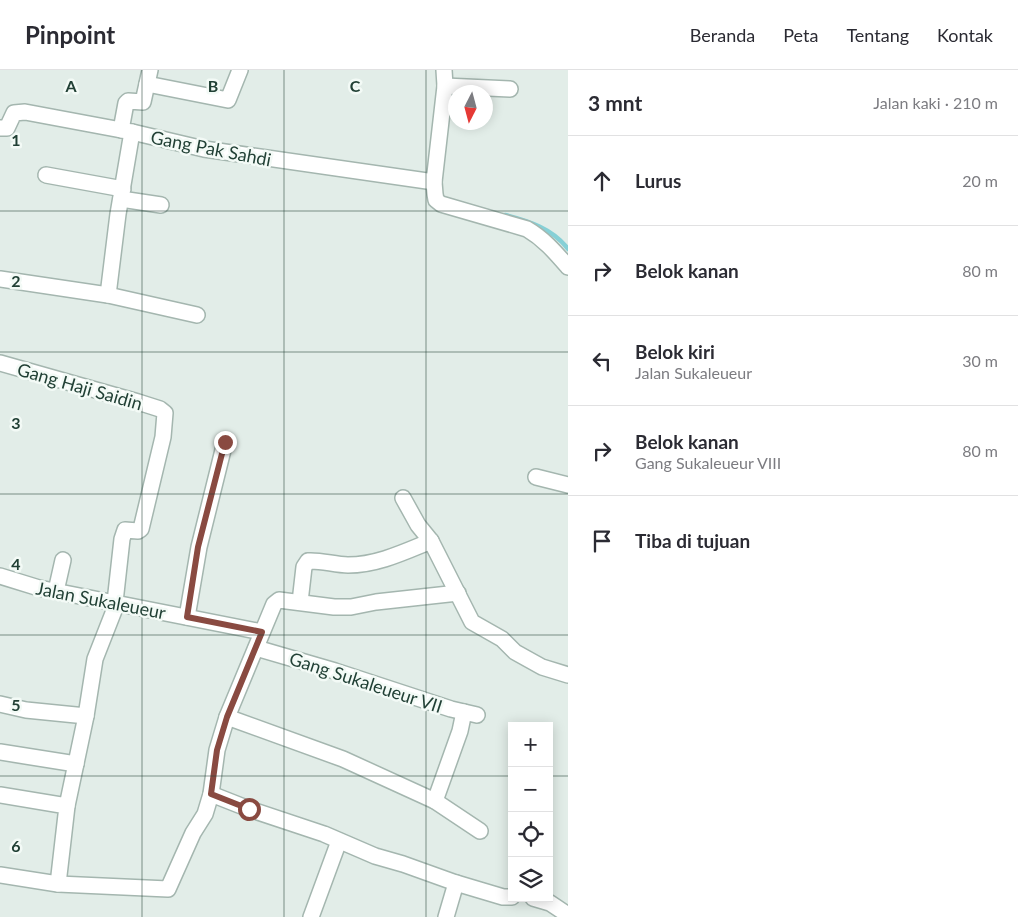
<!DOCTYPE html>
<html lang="id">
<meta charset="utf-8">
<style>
:root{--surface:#fff;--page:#f7f7f7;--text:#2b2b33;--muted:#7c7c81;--line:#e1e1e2}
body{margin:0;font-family:Lato,sans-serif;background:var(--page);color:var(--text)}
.controls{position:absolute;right:15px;bottom:15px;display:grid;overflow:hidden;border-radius:0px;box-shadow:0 2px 12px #0003}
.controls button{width:45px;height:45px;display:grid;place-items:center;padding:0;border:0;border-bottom:1px solid var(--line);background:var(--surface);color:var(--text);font:25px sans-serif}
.compass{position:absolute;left:448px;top:15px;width:45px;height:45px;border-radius:50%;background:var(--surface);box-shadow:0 2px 12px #0003;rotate:186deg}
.stop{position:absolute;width:15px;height:15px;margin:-11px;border:4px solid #894a41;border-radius:50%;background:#fff}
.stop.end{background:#894a41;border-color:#fff;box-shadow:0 1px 5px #0008}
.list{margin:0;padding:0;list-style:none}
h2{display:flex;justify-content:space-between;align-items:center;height:65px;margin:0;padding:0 20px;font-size:21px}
h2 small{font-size:16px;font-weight:400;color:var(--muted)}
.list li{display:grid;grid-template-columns:32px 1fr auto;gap:15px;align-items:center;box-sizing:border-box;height:90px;padding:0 20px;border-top:1px solid var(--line)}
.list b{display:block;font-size:19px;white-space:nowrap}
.list p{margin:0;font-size:16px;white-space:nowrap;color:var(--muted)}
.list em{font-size:16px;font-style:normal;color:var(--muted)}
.icon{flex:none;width:28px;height:28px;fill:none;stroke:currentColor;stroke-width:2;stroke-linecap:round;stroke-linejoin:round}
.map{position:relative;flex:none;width:568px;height:847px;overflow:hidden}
header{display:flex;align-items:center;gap:30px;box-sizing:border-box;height:70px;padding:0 25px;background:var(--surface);border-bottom:1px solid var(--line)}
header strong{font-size:24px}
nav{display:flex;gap:28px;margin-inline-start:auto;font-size:18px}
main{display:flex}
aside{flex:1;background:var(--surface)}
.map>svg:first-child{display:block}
</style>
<header>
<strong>Pinpoint</strong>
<nav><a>Beranda</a><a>Peta</a><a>Tentang</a><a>Kontak</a></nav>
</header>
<main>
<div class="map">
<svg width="568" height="847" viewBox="0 0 568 847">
<rect width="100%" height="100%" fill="#e2ede8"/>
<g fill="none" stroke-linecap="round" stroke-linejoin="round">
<path stroke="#86d0d6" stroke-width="4.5" d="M505 145C529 151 553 159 568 179"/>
<defs>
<g id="minor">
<path d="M444 0 445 16 434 112 435 124 436 130 441 134 527 159C544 169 555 182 568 197"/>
<polyline points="147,14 228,30 240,0"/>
<polyline points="445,16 510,19"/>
<polyline points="0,58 7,58 14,43 25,42 132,62 204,79 434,112"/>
<polyline points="121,60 126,33 128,31 143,32 150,0"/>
<polyline points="46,105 123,119"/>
<polyline points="121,129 161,135"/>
<polyline points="0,209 108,225 197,245"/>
<polyline points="108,225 118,144 132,62"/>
<polyline points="0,293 138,332 160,339 165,343 163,367 141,459 138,461 125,460 122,469 115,532"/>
<polyline points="536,407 568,415"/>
<polyline points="403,428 418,455 431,471 472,552 502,569 515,582 542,597 568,605"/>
<polyline points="0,506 39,518 262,562"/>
<polyline points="56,521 63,490"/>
<path d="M300 532 304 497 308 491C321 490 335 495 348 495 377 495 404 482 431 471"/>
<polyline points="187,547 199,477 225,372"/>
<polyline points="256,578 335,601 451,639 477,645"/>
<polyline points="0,634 26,640 86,646 95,589 117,533"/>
<polyline points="227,647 343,689 435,731 480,761"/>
<polyline points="0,682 76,694"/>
<polyline points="211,724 249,739 324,764 375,786 403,794 456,813 503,827 512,827"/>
<polyline points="0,725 67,736 58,814"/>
<polyline points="435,731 460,661 464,642"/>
<polyline points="67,736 86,646"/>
<polyline points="0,805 58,814 168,819 193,763 205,744 211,724 217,680 227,647 274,534 279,530 334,537 351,537 376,532 458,523"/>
<polyline points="533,828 550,833 568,845"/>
<polyline points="311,847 339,771"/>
<polyline points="446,847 456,813"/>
</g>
</defs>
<use href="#minor" stroke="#a4b6af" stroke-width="18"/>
<use href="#minor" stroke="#fff" stroke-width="15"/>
</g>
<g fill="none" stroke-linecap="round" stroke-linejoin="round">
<polyline stroke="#894a41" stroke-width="6" points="225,372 198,477 187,547 262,562 227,647 217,680 211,724 249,739"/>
</g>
<path fill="none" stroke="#214035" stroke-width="1" stroke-opacity="0.55" d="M142 0V847M284 0V847M426 0V847M0 141H568M0 282H568M0 424H568M0 565H568M0 706H512M549 706H568"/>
<g text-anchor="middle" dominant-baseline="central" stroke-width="5" stroke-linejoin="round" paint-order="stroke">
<g font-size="18" fill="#214035" stroke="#f3faf6">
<text transform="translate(211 78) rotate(11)">Gang Pak Sahdi</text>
<text transform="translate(80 316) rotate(16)">Gang Haji Saidin</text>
<text transform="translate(101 530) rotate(11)">Jalan Sukaleueur</text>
<text transform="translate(366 612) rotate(18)">Gang Sukaleueur VII</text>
</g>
</g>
<g font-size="16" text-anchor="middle" font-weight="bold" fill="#214035" stroke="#f3faf6" stroke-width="5" stroke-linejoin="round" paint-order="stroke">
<text x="71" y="22">A</text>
<text x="213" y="22">B</text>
<text x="355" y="22">C</text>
<text x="16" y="76">1</text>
<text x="16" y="217">2</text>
<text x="16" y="359">3</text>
<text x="16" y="500">4</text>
<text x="16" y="641">5</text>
<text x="16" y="782">6</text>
</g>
</svg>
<div class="controls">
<button>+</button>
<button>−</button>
<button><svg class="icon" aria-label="locate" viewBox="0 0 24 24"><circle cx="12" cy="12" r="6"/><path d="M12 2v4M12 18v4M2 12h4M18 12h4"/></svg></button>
<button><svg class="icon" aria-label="layers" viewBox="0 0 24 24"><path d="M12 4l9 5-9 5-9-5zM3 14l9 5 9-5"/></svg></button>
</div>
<svg class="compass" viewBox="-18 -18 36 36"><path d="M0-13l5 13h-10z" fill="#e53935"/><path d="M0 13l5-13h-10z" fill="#7c7c81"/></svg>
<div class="stop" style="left:249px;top:739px"></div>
<div class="stop end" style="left:225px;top:372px"></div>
</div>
<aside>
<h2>3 mnt<small>Jalan kaki · 210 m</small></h2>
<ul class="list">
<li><svg class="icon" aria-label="ahead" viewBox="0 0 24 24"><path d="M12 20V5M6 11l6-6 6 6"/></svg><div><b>Lurus</b></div><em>20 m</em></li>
<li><svg class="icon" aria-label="right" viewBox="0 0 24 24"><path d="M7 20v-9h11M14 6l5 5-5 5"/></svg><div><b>Belok kanan</b></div><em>80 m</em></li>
<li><svg class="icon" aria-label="left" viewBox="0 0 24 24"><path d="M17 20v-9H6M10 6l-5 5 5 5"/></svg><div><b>Belok kiri</b><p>Jalan Sukaleueur</p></div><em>30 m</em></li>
<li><svg class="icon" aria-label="right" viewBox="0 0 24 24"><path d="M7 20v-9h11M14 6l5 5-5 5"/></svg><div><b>Belok kanan</b><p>Gang Sukaleueur VIII</p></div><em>80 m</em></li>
<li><svg class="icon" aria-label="arrive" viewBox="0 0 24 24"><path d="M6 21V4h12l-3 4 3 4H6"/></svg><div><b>Tiba di tujuan</b></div></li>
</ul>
</aside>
</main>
